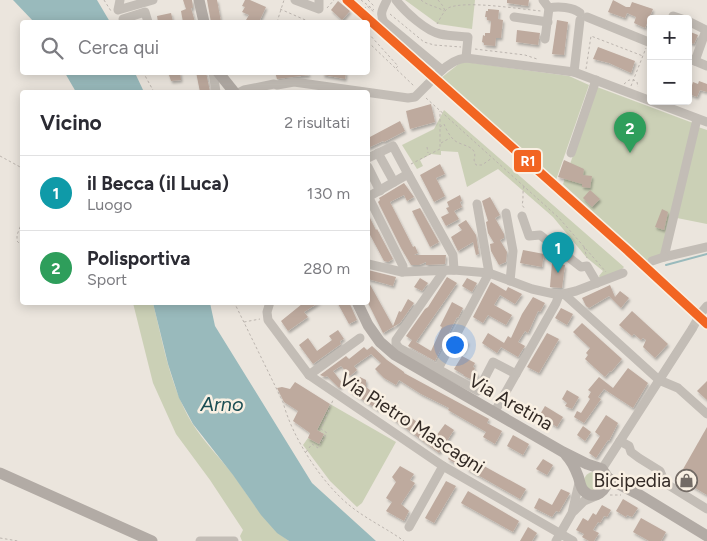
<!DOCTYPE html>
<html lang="it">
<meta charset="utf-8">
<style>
:root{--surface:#fff;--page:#f2f2f3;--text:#2b2b33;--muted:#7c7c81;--line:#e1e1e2;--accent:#736b65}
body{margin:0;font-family:Figtree,sans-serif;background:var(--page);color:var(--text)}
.controls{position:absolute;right:15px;top:15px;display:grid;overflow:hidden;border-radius:5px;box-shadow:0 2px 12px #0003}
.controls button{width:45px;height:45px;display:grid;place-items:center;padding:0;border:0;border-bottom:1px solid var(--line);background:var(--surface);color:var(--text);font:25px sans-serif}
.you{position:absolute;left:454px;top:344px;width:18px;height:18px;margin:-12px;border:4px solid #fff;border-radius:50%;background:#1a73e8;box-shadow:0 0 0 8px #1a73e833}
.badge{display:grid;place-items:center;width:32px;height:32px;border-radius:50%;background:var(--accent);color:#fff;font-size:16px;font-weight:700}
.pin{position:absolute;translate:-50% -41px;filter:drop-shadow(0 1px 2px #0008)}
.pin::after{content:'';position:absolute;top:26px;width:18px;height:15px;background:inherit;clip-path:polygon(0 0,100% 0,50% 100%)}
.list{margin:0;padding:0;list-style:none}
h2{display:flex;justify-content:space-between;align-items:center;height:65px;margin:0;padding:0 20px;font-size:21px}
h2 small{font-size:16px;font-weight:400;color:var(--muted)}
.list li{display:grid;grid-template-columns:32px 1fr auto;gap:15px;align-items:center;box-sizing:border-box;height:75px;padding:0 20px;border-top:1px solid var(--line)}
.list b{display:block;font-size:19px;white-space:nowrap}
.list p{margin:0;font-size:16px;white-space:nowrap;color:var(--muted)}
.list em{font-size:16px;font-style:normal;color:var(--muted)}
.icon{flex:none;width:28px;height:28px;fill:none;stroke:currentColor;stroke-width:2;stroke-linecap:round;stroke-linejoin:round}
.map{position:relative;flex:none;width:707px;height:541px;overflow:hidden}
.search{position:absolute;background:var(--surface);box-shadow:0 2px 12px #0003;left:20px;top:20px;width:350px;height:55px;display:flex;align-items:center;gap:12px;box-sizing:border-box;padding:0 18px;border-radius:5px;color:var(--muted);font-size:19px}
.panel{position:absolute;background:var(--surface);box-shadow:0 2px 12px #0003;left:20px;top:90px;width:350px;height:215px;border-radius:5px}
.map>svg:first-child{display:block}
</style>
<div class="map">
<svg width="707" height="541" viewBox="0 0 707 541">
<defs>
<filter id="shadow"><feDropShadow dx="1.5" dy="2.5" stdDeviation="1" flood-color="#0004"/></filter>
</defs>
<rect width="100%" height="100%" fill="#ebe5dd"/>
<g fill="#cbd0b6">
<polygon points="405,0 475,0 472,29 438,24"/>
<polygon points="466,62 569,76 589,85 556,180 441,78 460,63"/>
<polygon points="597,87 693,123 662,256 646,261 563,184"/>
<polygon points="444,110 624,267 621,270 601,279 599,276 603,271 587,258 553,217 498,169 467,187 458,152 441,151 441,155 431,154 420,160 423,166 417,169 402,145 434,129"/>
<polygon points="698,127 707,130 707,224 677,218"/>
<path d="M133 303H153C163 343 170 386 192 423 204 442 221 459 235 477 251 500 265 524 289 541H242L240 536 243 530 210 480 176 434 153 383Z"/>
<polygon points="330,404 396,442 362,503 357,507 330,481 303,445 308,438 319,444 324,434 317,430"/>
<circle cx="593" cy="481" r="9"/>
</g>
<g fill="#99babc">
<polygon points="13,0 97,0 110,22 34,22"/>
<polygon points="65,73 135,73 144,92 76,92"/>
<polygon points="153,303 210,303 215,326 312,483 376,541 289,541 277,533 261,515 233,475 193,424 179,398 168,364"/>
</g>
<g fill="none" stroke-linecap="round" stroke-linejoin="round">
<polyline stroke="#99babc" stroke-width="2" points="666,265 707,254"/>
</g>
<g fill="#beaa9e" filter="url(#shadow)">
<polygon points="183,0 192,0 193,8 191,8 195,22 183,22 181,11 186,9"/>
<polygon points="207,0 217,0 221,22 211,22"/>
<polygon points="245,0 250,0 266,7 259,22 251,22 246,20 249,15 242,12 245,7 242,6"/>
<polygon points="507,0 529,0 528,6 507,3"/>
<polygon points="613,0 626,7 630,7 632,2 653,9 645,28 634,23 636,17 627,13 625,18 608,12"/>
<polygon points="338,1 350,11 342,20 331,10"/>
<polygon points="488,9 499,10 498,19 503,20 501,38 496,38 495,46 484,45 484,43 482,42 483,35 485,36 485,33 490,33 491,21 487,20 487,17 485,17 486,11 488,11"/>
<polygon points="171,13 173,22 158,22 157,16"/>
<polygon points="557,20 568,22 564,55 552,54"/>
<polygon points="517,30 540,33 538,45 516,42"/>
<polygon points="688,31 698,35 694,44 688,42"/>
<polygon points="598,47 635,61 631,73 609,63 593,59"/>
<polygon points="168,72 180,72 181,80 171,81"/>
<polygon points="196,72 206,72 210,92 200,92"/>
<polygon points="275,72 308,72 309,75 277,79"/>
<polygon points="323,72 346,72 345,79 323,75"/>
<polygon points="699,81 707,84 707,92 700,90 697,97 689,94 693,82 698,84"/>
<polygon points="431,104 435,122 410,129 406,111"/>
<polygon points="400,121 405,131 384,142 383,141 368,148 368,138"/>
<polygon points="564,160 584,169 583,175 592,176 590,188 582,187 582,184 558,177"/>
<polygon points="440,164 445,174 436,178 445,196 434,202 420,175"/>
<polygon points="404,183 414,197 407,201 404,195 390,202 413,247 415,246 418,253 414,255 446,255 445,264 426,265 426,262 419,265 411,265 401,248 378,202 380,200 379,198"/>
<polygon points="590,190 600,199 592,207 583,198"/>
<polygon points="460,195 462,201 460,202 462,207 454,211 459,219 446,226 441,217 449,213 446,208 449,207 447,202"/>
<polygon points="490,197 500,215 495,218 504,234 504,238 500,240 507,252 506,262 499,265 491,251 490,244 494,243 488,233 486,222 488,221 482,201"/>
<polygon points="420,208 439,242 430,247 412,211"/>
<polygon points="662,209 668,212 664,230 655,227"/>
<polygon points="368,214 376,230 377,229 393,259 388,262 384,261 368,231"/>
<polygon points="466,220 476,235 479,254 476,255 473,242 458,251 451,237 462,230 458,225"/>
<polygon points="523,250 544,254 542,267 520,263"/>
<polygon points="552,263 565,265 562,288 550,287"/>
<polygon points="368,270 396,277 393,286 368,279"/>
<polygon points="447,277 457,283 416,342 431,351 442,327 440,326 452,302 463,308 458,318 457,317 435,361 408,346 412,340 406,336 425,309 428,307"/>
<polygon points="420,278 428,283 422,291 414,287"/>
<polygon points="467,278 477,283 472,292 462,286"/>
<polygon points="368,281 393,326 399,311 401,312 408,299 414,303 400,323 383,333 368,303"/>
<polygon points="491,282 506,291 508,287 522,294 515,304 500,295 494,305 512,315 506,325 488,315 483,323 473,317"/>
<polygon points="610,285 615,297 620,291 629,298 621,308 609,296 589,308 586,306 582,298"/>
<polygon points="533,297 545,303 540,312 538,311 528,333 525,331 518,342 525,346 518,357 501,347 497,353 482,343 488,333 504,343 508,336 511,338 522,314"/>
<polygon points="301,302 320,302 304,312 308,317 288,331 281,321 302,304"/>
<polygon points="337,302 349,302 357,320 349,324"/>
<polygon points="561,308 573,314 567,325 555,318"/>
<polygon points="632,311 668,344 655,358 643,347 646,340 643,338 641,340 634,334 632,336 619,325"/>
<polygon points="582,323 622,359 611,372 610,371 605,377 585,359 588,355 586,353 590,348 573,332"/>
<polygon points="338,330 344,339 340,341 341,344 313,364 299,345 308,338 317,351 332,340 329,336"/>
<polygon points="547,333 559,339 539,373 527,367"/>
<polygon points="461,338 468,342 463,352 456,348"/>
<polygon points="372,346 387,360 404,372 404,373 489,419 487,423 502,431 495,444 483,437 486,432 448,410 449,408 421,394 399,380 396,385 384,378 375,369 381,363 371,354 354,366 357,370 350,376 341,366 333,371 343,384 339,388 327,376 325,377 320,375 346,356 349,359 364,347 367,350"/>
<polygon points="462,356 475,363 473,367 475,368 473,371 478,374 475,381 464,376 464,375 454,369"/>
<polygon points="628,368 648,383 633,408 604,389 598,397 601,399 584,423 574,417 577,411 581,413 590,399 588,397 591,392 588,390 599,377 613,388"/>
<polygon points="360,377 366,380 366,387 384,401 378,410 350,391"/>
<polygon points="707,381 707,400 697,391"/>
<polygon points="295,382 330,404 317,430 324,434 319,444 308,438 310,433 293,421 298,411 284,402 277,388 282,387 290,389"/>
<polygon points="567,390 579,397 572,409 565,406 567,403 562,399"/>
<polygon points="394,405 436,436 445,424 454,430 439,453 388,415"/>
<polygon points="545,406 563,417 557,427 539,416"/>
<polygon points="606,415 618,423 609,441 608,440 596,458 589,453 600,436 595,432"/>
<polygon points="583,426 591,432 585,441 577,435"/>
<polygon points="707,427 707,495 678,478"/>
<polygon points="513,435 529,444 523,455 507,446"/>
<polygon points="453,449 465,454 459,465 448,459"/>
<polygon points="543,459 553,465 547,475 536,469"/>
<polygon points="473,460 526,489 520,499 467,469"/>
<polygon points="400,466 414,474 410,480 415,483 401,504 409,511 404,521 386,511 392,502 386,498 396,482 392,477"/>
<polygon points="446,481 456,486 434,523 425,518"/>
<polygon points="561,489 570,493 559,512 556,511 552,517 534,508 539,498 552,505"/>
<polygon points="468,491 519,521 513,532 461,503"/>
<polygon points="623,499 638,508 632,517 627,515 626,517 616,511"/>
<polygon points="602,505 611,510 607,517 604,516 600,523 598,522 593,530 599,533 594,541 589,541 582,537 584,534 576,530 583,518 588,521 593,513 596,515"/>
<polygon points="641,518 666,532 661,541 649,541 633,532"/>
<polygon points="528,527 537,533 532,541 520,541"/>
</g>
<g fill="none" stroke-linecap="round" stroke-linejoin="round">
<g stroke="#c6c0b8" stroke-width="9" stroke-dasharray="9 4.5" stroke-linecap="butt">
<polyline points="427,85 439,73"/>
<polyline points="692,329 701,313"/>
</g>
<g stroke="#bcb5af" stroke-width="1" stroke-dasharray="2.5 2.5" stroke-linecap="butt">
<polyline points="104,0 111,11"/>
<polyline points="361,0 374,10"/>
<polyline points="368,0 375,7"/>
<path d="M421 0C428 6 436 6 444 11"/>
<polyline points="438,0 443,6 445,11"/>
<polyline points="327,8 334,0"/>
<polyline points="280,9 310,22"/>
<polyline points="364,9 367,6 374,12"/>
<polyline points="390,14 424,42 434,45 461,47"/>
<polyline points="277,22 284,0"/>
<polyline points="360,22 361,21"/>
<path d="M437 24C440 19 443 12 448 8 465 0 519 9 541 11"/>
<polyline points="368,33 398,66 396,68"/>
<polyline points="368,42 414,86"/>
<polyline points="475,49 525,55 537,59"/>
<polyline points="586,69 591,36 643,56"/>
<polyline points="143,72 154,92"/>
<polyline points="624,84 629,80 634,80 637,82 638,87"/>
<polyline points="631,86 646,48"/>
<polyline points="426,98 559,218 606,272"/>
<path d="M440 127 444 124C446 129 449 135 453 139 460 147 479 144 474 160L476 165H482L492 158"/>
<polyline points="441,143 450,138"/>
<polyline points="427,147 428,153"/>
<polyline points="0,156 22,168"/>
<polyline points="411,164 440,149 440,111"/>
<path d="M524 186C522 193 524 198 522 205L525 209"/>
<polyline points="22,222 17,235 17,241 22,246"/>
<polyline points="584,247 587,258"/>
<path d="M234 302 283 402C292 437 321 482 349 505 366 519 386 528 404 541"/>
<polyline points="244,322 260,319"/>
<polyline points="306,452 312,444 318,448 327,433 321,429 333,400"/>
<polyline points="610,495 621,495"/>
<polyline points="0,538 18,541"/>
</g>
<g stroke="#c3bdb6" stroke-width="9">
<polyline points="120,0 118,10 153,0"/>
<polyline points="295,0 319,9 319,0"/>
<path d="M387 0C383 9 379 13 384 22L442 70"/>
<path d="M396 0C405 12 426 31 440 34 449 36 459 36 468 37L466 58"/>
<path d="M543 0 549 8C558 6 573 7 580 13"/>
<polyline points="673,16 682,19"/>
<polyline points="514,17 548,22"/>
<polyline points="587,17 651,43"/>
<polyline points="123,19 145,12 148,22"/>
<polyline points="688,21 706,30 695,61"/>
<polyline points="545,39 549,8"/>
<polyline points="688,58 707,66"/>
<polyline points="213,72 216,92"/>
<polyline points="574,72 580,20"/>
<path d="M439 73C447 65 455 59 466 58L574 72 651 101"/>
<polyline points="240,92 244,90 274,84 277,85 294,82 408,98 415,97 427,85"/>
<polyline points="651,101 707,122"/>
<polyline points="697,119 664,257 707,247"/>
<polyline points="378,153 394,182"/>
<polyline points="571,153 596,80"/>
<polyline points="368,158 393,146 408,174 368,197"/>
<polyline points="368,167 380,191"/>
<polyline points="408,174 453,255 454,270"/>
<polyline points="368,196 403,266 402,272"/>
<polyline points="506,213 513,251 510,281"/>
<polyline points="522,216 529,236 540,235 581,267 587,266 597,283"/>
<polyline points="652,261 664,257"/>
<polyline points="368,264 402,272 454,270 489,273 532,289 559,295 576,291 623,273"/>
<polyline points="444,271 396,340 396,344 399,348 478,391 493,362 516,374"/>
<polyline points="564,294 659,380 678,388 707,414"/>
<polyline points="270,302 267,312 268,320 309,375 443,466 573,541"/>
<polyline points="701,313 707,306"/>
<polyline points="438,369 489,273 477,204"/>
<polyline points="309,375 360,338"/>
<polyline points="494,413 556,303 559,295"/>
<polyline points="620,441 629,446 631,452 639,458 660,471 665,483 707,509"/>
<polyline points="602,469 692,329"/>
<polyline points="574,511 584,501 598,495"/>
<polyline points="409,527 443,466"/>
<polyline points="200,541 234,541"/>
<polyline points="556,541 572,513 579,483"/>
</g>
<g stroke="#b2aba5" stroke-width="11">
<polyline points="199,0 204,22"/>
<polyline points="218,72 234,92"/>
<polyline points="357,302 368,325 380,342 395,355 563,452 587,464 602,469 608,478 613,481 638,494 707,536"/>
<path d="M566 455C572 461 575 468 578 476 580 481 580 487 584 491 594 502 608 490 608 478"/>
<polyline points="0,473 152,541"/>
</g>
<defs>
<polyline id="rail-1" points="347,0 627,250 707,324"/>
</defs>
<use href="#rail-1" stroke="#f9f0e3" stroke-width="12"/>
<use href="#rail-1" stroke="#f26522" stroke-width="9"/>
</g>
<defs>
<symbol id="shop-ring" viewBox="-11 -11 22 22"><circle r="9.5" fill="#f9f0e3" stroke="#736b65" stroke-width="1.5"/><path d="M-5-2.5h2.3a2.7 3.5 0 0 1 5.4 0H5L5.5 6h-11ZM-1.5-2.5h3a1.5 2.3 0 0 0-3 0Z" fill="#736b65"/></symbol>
</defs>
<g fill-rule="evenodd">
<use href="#shop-ring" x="674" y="468" width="25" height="25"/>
</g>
<g text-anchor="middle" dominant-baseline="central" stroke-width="5" stroke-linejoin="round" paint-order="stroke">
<g font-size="19" fill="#332a25" stroke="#f9f0e3">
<text transform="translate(511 402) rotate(30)">Via Aretina</text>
<text transform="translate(412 423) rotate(33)">Via Pietro Mascagni</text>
</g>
<g font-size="19" fill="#332a25" stroke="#f9f0e3" text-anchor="end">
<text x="671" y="480">Bicipedia</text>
</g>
<g font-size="20" font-style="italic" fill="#1b4e54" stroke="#f9f0e3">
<text x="222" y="404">Arno</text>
</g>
</g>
<rect stroke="#f9f0e3" stroke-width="2" x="513" y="149" width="29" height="24" rx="5" fill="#f26522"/>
<g font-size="14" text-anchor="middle" font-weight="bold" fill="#fff">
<text x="528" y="166">R1</text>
</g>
</svg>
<div class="controls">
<button>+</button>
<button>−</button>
</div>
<div class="you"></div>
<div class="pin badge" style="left:558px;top:273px;background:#0f9aa8">1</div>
<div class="pin badge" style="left:630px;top:153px;background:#2e9e5b">2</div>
<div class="search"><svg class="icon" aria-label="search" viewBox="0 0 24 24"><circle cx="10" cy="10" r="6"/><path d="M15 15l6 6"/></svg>Cerca qui</div>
<section class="panel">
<h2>Vicino<small>2 risultati</small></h2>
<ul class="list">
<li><span class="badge" style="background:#0f9aa8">1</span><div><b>il Becca (il Luca)</b><p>Luogo</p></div><em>130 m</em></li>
<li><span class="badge" style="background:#2e9e5b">2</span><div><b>Polisportiva</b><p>Sport</p></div><em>280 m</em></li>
</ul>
</section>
</div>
